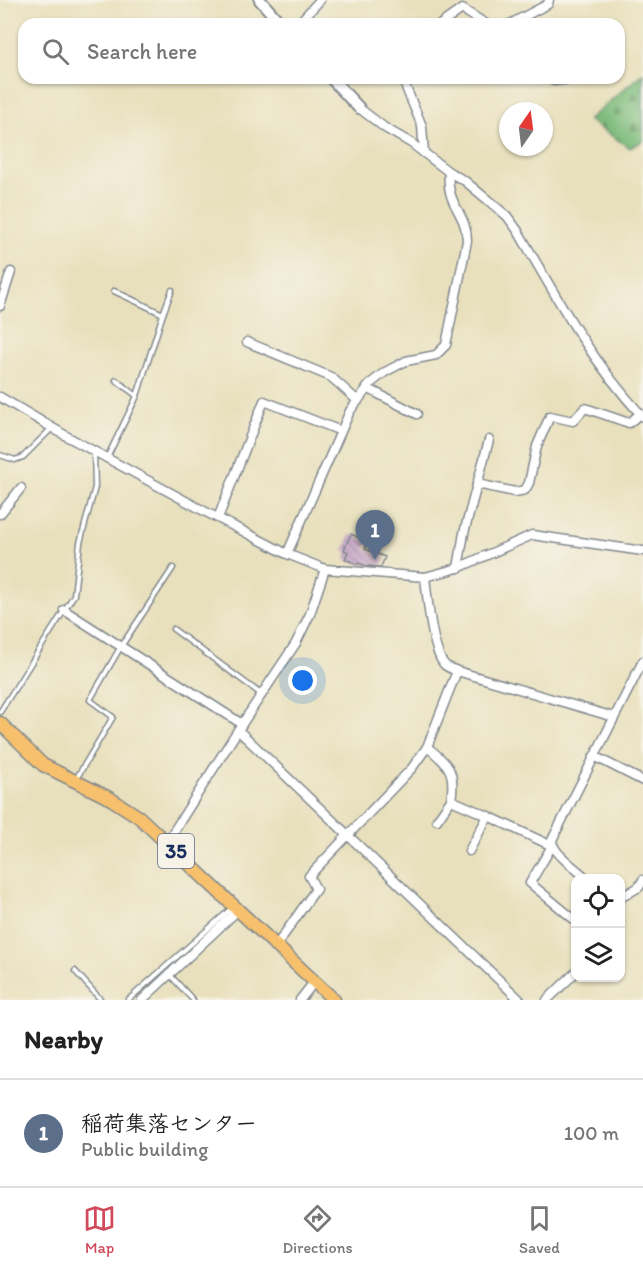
<!DOCTYPE html>
<meta charset="utf-8">
<style>
:root{--surface:#fff;--page:#f2f2f2;--text:#222;--muted:#767676;--line:#e0e0e0;--accent:#d1495b}
body{margin:0;font-family:Itim,"Klee One",sans-serif;background:var(--page);color:var(--text)}
.controls{position:absolute;right:18px;bottom:18px;display:grid;overflow:hidden;border-radius:12px;box-shadow:0 2px 4px #0004}
.controls button{width:54px;height:54px;display:grid;place-items:center;padding:0;border:0;border-bottom:2px solid var(--line);background:var(--surface);color:var(--text);font:30px sans-serif}
.compass{position:absolute;left:499px;top:102px;width:54px;height:54px;border-radius:50%;background:var(--surface);box-shadow:0 2px 4px #0004;rotate:14deg}
.you{position:absolute;left:303px;top:681px;width:21px;height:21px;margin:-15px;border:4px solid #fff;border-radius:50%;background:#1a73e8;box-shadow:0 0 0 9px #1a73e833}
.badge{display:grid;place-items:center;width:39px;height:39px;border-radius:50%;background:var(--accent);color:#fff;font-size:20px;font-weight:700}
.pin{position:absolute;translate:-50% -50px;filter:drop-shadow(0 2px 3px #0008)}
.pin::after{content:'';position:absolute;top:32px;width:21px;height:18px;background:inherit;clip-path:polygon(0 0,100% 0,50% 100%)}
.list{margin:0;padding:0;list-style:none}
h2{display:flex;justify-content:space-between;align-items:center;height:78px;margin:0;padding:0 24px;font-size:26px}
h2 small{font-size:20px;font-weight:400;color:var(--muted)}
.list li{display:grid;grid-template-columns:39px 1fr auto;gap:18px;align-items:center;box-sizing:border-box;height:108px;padding:0 24px;border-top:2px solid var(--line)}
.list b{display:block;font-size:22px;white-space:nowrap}
.list p{margin:0;font-size:20px;white-space:nowrap;color:var(--muted)}
.list em{font-size:20px;font-style:normal;color:var(--muted)}
.icon{flex:none;width:33px;height:33px;fill:none;stroke:currentColor;stroke-width:2;stroke-linecap:round;stroke-linejoin:round}
.map{position:relative;flex:none;width:643px;height:1000px;overflow:hidden}
.search{position:absolute;background:var(--surface);box-shadow:0 2px 4px #0004;left:18px;right:18px;top:18px;height:66px;display:flex;align-items:center;gap:15px;box-sizing:border-box;padding:0 21px;border-radius:18px;color:var(--muted);font-size:22px}
.sheet{height:186px;background:var(--surface)}
nav{display:flex;justify-content:space-around;align-items:center;box-sizing:border-box;height:84px;border-top:2px solid var(--line);background:var(--surface);font-size:16px;color:var(--muted)}
nav a{display:grid;justify-items:center;gap:3px}
nav .on{color:var(--accent)}
.map>svg:first-child{display:block}
</style>
<div class="map">
<svg width="643" height="1000" viewBox="0 0 643 1000">
<defs>
<pattern id="forest-firs" width="22" height="20" patternUnits="userSpaceOnUse" patternTransform="scale(1.5)"><rect width="22" height="20" fill="#7ebc7b"/><path d="M5 1l3.5 6h-7zM16 11l3.5 6h-7z" fill="#669968"/></pattern>
<pattern id="building-back-hatch" width="6" height="6" patternUnits="userSpaceOnUse" patternTransform="scale(1.5)"><rect width="6" height="6" fill="#c7a5c7"/><path d="M-1 5l2 2M0 0l6 6M5-1l2 2" fill="none" stroke="#a187a5"/></pattern>
</defs>
<rect width="100%" height="100%" fill="#f7f3e8"/>
<filter id="ink" filterUnits="userSpaceOnUse"><feTurbulence type="fractalNoise" baseFrequency=".0167" numOctaves="2"/><feDisplacementMap in="SourceGraphic" scale="12" xChannelSelector="R" yChannelSelector="G"/><feConvolveMatrix kernelMatrix="1 2 1 2 8 2 1 2 1" color-interpolation-filters="sRGB"/></filter>
<filter id="wash" filterUnits="userSpaceOnUse"><feTurbulence type="fractalNoise" baseFrequency=".008" numOctaves="4" result="noise"/><feDisplacementMap in="SourceGraphic" scale="24" xChannelSelector="R" yChannelSelector="G"/><feGaussianBlur stdDeviation="1.35" result="paint"/><feColorMatrix in="noise" values="0 0 0 0 0 0 0 0 0 0 0 0 0 0 0 0 0 1.4 0 .05"/><feComposite in="paint" operator="in"/></filter>
<g filter="url(#wash)">
<rect width="100%" height="100%" fill="#e8e0bc"/>
<polygon fill="url(#forest-firs)" stroke="#4c766c" stroke-width="1.5" points="643,73 643,141 630,148 588,120"/>
<g id="blocks">
<polygon fill="url(#building-back-hatch)" points="351,534 368,542 365,549 385,557 381,567 367,566 359,563 358,564 345,559 348,552 344,550"/>
</g>
</g>
<g filter="url(#ink)">
<use href="#blocks" fill-opacity="0" stroke="#82888d" stroke-width="1.5"/>
<g fill="none" stroke-linecap="round" stroke-linejoin="round">
<defs>
<g id="service">
<polyline points="114,291 163,314 172,290"/>
<polyline points="116,380 137,396 163,314"/>
<polyline points="0,455 15,460 23,457 52,428"/>
<polyline points="107,458 137,396"/>
<polyline points="173,629 261,694"/>
<polyline points="0,712 74,595 80,543 95,487 94,452"/>
<polyline points="76,779 113,717 90,700 120,648 173,568"/>
<polyline points="75,971 101,1000"/>
<polyline points="170,975 193,1000"/>
<polyline points="128,1000 233,907"/>
</g>
<g id="minor">
<polyline points="298,24 320,0"/>
<polyline points="441,24 462,9 486,24"/>
<polyline points="510,24 548,4 549,0"/>
<polyline points="402,78 422,126 424,153"/>
<polyline points="547,78 554,81 571,79"/>
<path d="M359 108 385 128 411 143 449 172 465 181 507 216 518 231C556 297 591 361 643 417"/>
<polyline points="0,306 11,272"/>
<polyline points="247,342 331,377 358,401"/>
<polyline points="367,388 417,414"/>
<polyline points="0,397 68,437 206,512 287,554 325,569 425,577 458,568 532,535 643,551"/>
<polyline points="477,484 515,492 525,490 529,483 537,446 550,416 573,421 585,408 629,423 640,414"/>
<polyline points="0,514 21,488"/>
<polyline points="218,518 264,401 341,431"/>
<path d="M287 554 350 411 371 383 385 372 406 361 436 355 446 345 467 241C467 212 445 205 449 172"/>
<polyline points="458,568 464,533 489,440"/>
<path d="M425 577C427 595 432 653 445 665 448 668 453 669 457 671L614 717"/>
<polyline points="64,610 242,724"/>
<polyline points="238,730 520,1000"/>
<path d="M427 747C449 764 456 772 451 800L488 816"/>
<polyline points="594,756 643,781"/>
<polyline points="437,820 451,800"/>
<polyline points="167,842 238,730 296,643 310,614 325,569"/>
<polyline points="469,851 488,816 552,846 530,883 576,921"/>
<path d="M586 878C576 868 552 853 552 840L643 661"/>
<polyline points="620,898 639,887 643,880"/>
<polyline points="276,946 316,889 309,876 412,768 427,747 457,671"/>
<polyline points="142,1000 237,911"/>
<polyline points="300,1000 314,982"/>
<polyline points="547,1000 576,972"/>
</g>
<g id="tertiary">
<polyline points="260,0 281,24"/>
<polyline points="331,78 359,108"/>
</g>
<polyline id="primary" points="0,723 43,765 111,799 139,817 334,1000"/>
</defs>
<use href="#service" stroke="#82888d" stroke-width="7"/>
<use href="#minor" stroke="#82888d" stroke-width="11"/>
<use href="#tertiary" stroke="#82888d" stroke-width="14"/>
<use href="#primary" stroke="#82888d" stroke-width="15"/>
<use href="#service" stroke="#fff" stroke-width="4"/>
<use href="#minor" stroke="#fff" stroke-width="8"/>
<use href="#tertiary" stroke="#fff" stroke-width="10"/>
<use href="#primary" stroke="#f7c06c" stroke-width="12"/>
</g>
</g>
<g text-anchor="middle" dominant-baseline="central" stroke-width="5" stroke-linejoin="round" paint-order="stroke">
<rect fill="#f7f3e8" stroke="#5d6a87" stroke-width="1.5" x="158" y="834" width="36" height="34" rx="4.5"/>
<g font-size="20" font-weight="bold" fill="#1b2f5e">
<text x="176" y="851">35</text>
</g>
</g>
</svg>
<div class="controls">
<button><svg class="icon" aria-label="locate" viewBox="0 0 24 24"><circle cx="12" cy="12" r="6"/><path d="M12 2v4M12 18v4M2 12h4M18 12h4"/></svg></button>
<button><svg class="icon" aria-label="layers" viewBox="0 0 24 24"><path d="M12 4l9 5-9 5-9-5zM3 14l9 5 9-5"/></svg></button>
</div>
<svg class="compass" viewBox="-18 -18 36 36"><path d="M0-13l5 13h-10z" fill="#e53935"/><path d="M0 13l5-13h-10z" fill="#767676"/></svg>
<div class="you"></div>
<div class="pin badge" style="left:375px;top:560px;background:#5c6f8a">1</div>
<div class="search"><svg class="icon" aria-label="search" viewBox="0 0 24 24"><circle cx="10" cy="10" r="6"/><path d="M15 15l6 6"/></svg>Search here</div>
</div>
<section class="sheet">
<h2>Nearby<small></small></h2>
<ul class="list">
<li><span class="badge" style="background:#5c6f8a">1</span><div><b>稲荷集落センター</b><p>Public building</p></div><em>100 m</em></li>
</ul>
</section>
<nav>
<a class="on"><svg class="icon" aria-label="map" viewBox="0 0 24 24"><path d="M3 6l6-2 6 2 6-2v14l-6 2-6-2-6 2zM9 4v14M15 6v14"/></svg>Map</a>
<a><svg class="icon" aria-label="directions" viewBox="0 0 24 24"><path d="M12 3l9 9-9 9-9-9zM9 14v-3h6M13 9l2 2-2 2"/></svg>Directions</a>
<a><svg class="icon" aria-label="saved" viewBox="0 0 24 24"><path d="M7 4h10v16l-5-4-5 4z"/></svg>Saved</a>
</nav>
